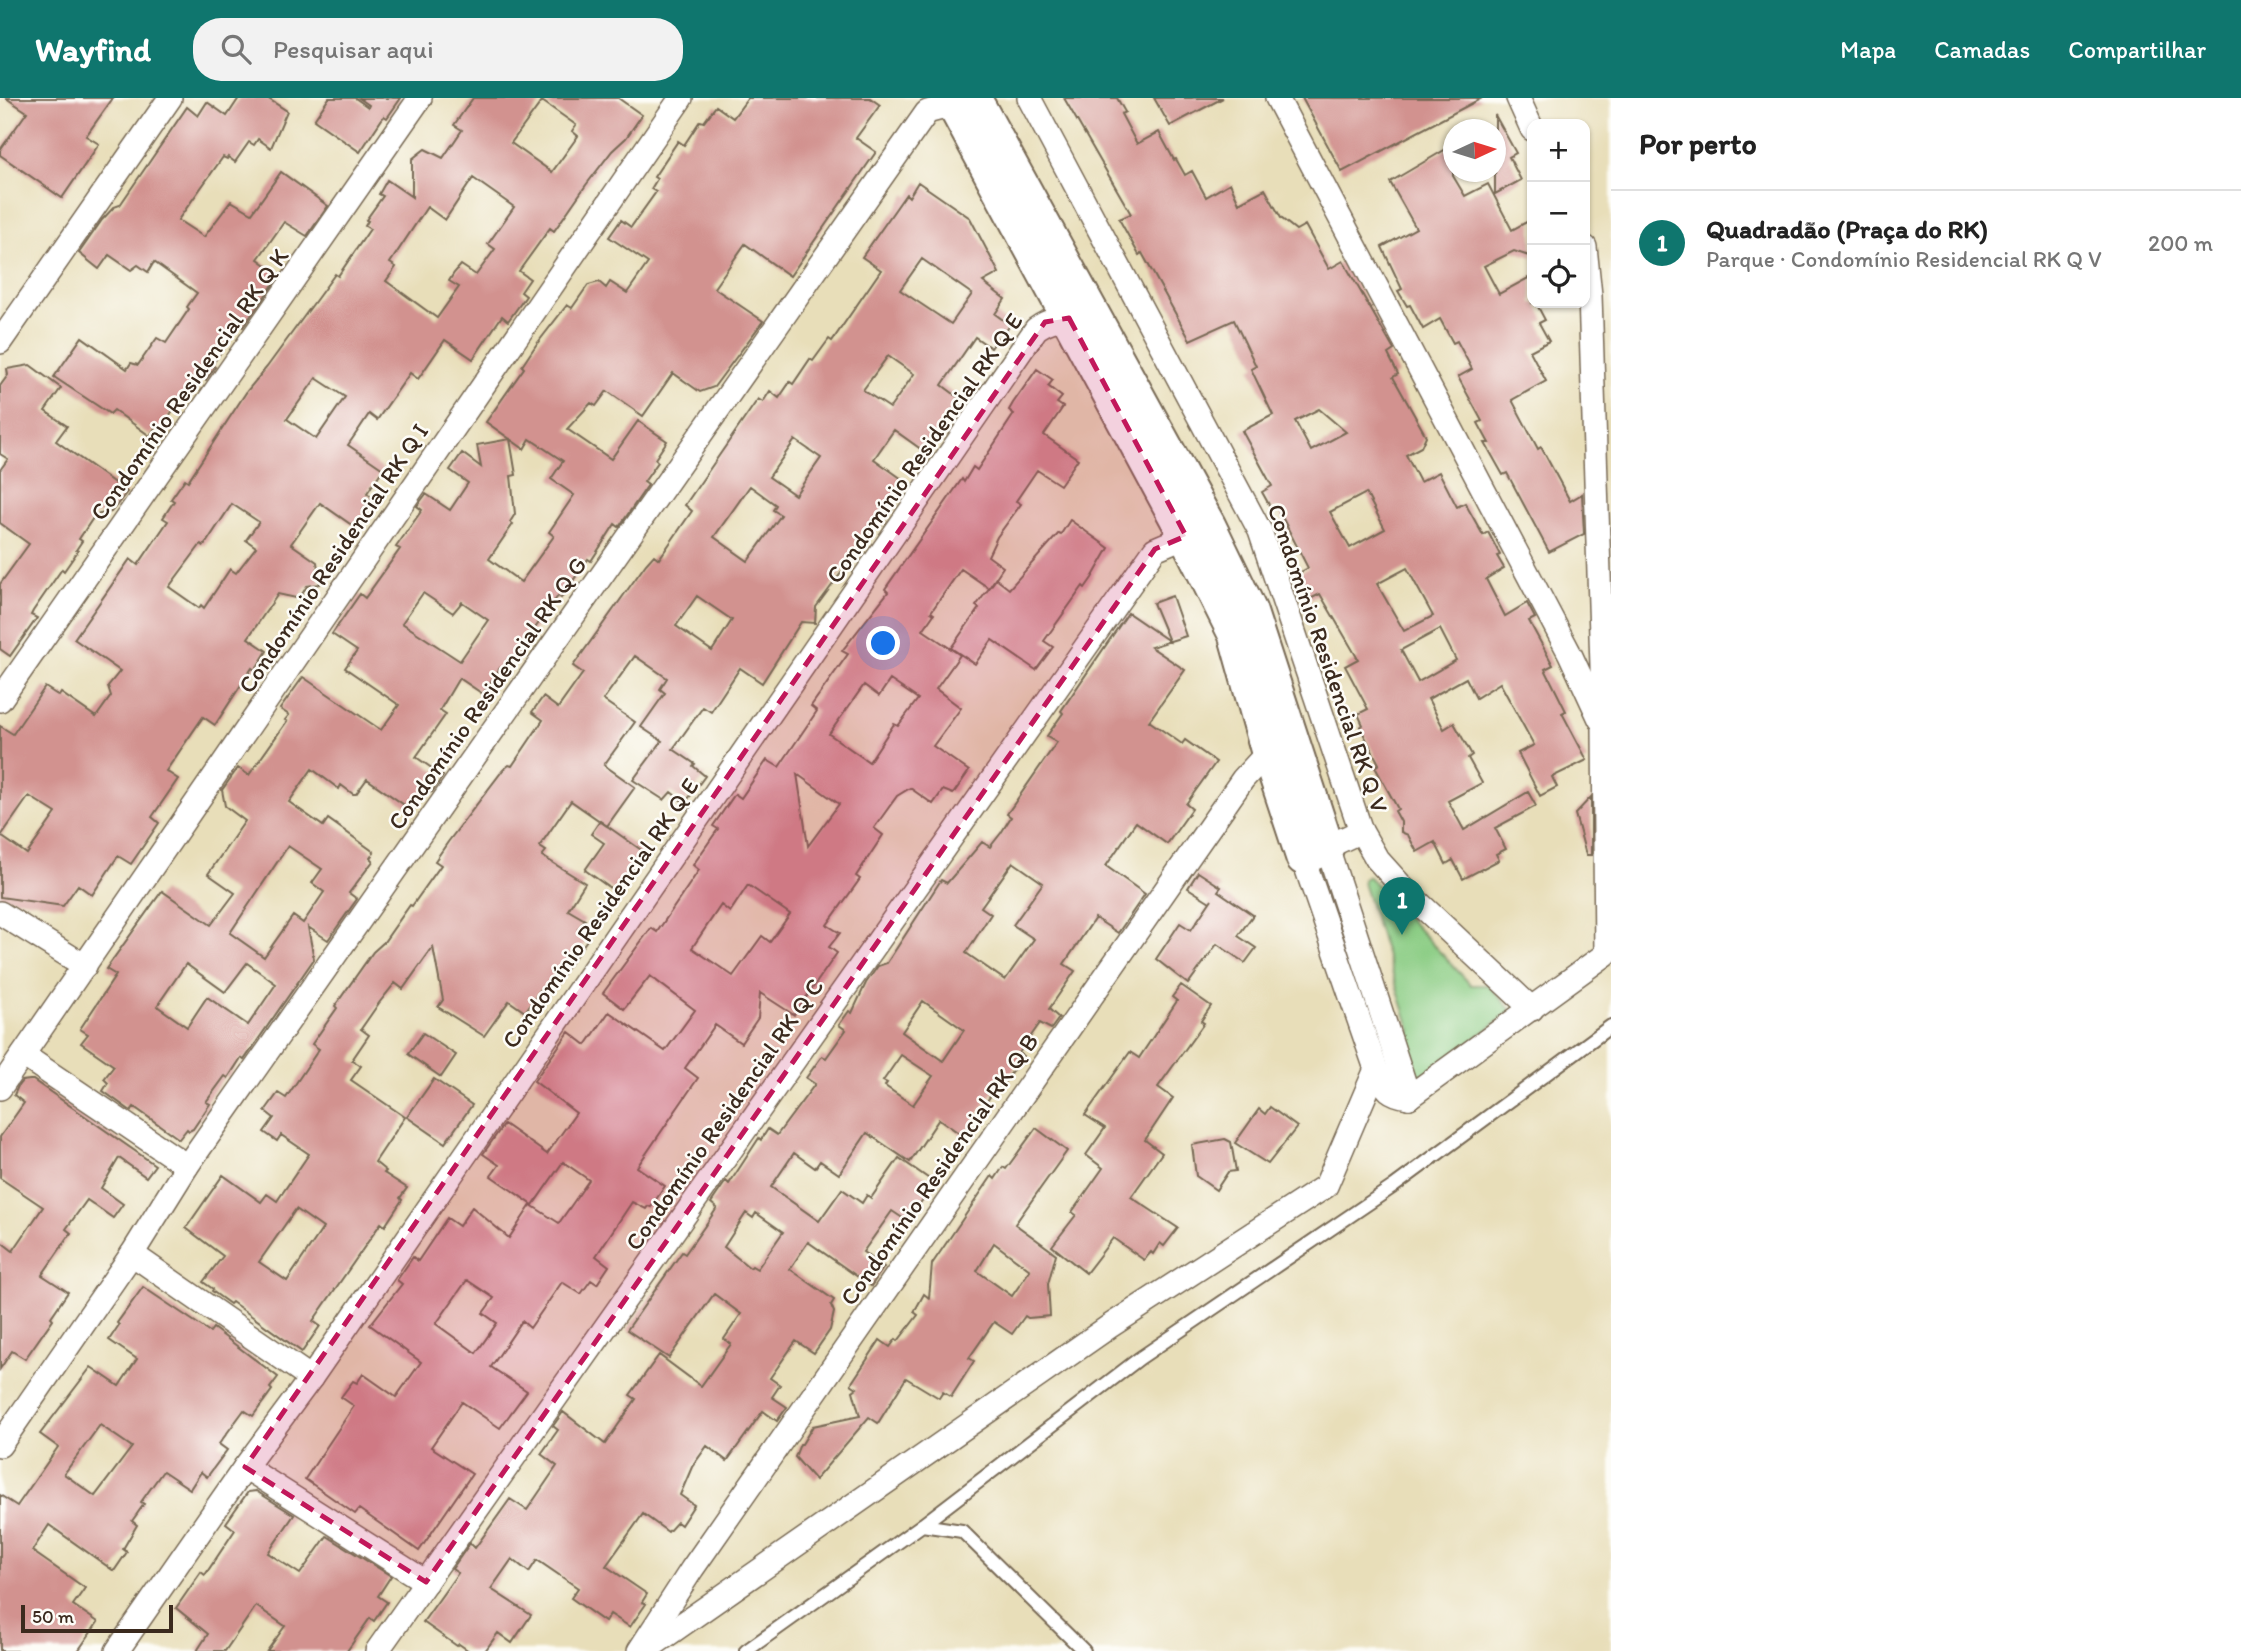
<!DOCTYPE html>
<html lang="pt">
<meta charset="utf-8">
<style>
:root{--surface:#fff;--page:#f2f2f2;--text:#222;--muted:#767676;--line:#e0e0e0;--accent:#0f766e}
body{margin:0;font-family:Itim,sans-serif;background:var(--page);color:var(--text)}
.controls{position:absolute;right:21px;top:21px;display:grid;overflow:hidden;border-radius:14px;box-shadow:0 2px 5px #0004}
.controls button{width:63px;height:63px;display:grid;place-items:center;padding:0;border:0;border-bottom:2px solid var(--line);background:var(--surface);color:var(--text);font:35px sans-serif}
.compass{position:absolute;left:1443px;top:21px;width:63px;height:63px;border-radius:50%;background:var(--surface);box-shadow:0 2px 5px #0004;rotate:86deg}
.scale{position:absolute;left:21px;bottom:18px;width:152px;box-sizing:border-box;padding-left:7px;border:4px solid #3b2a1e;border-top:0;font-size:19px;line-height:24px;white-space:nowrap;color:#3b2a1e;-webkit-text-stroke:5px #fdfcf7;paint-order:stroke}
.you{position:absolute;left:884px;top:546px;width:24px;height:24px;margin:-18px;border:5px solid #fff;border-radius:50%;background:#1a73e8;box-shadow:0 0 0 10px #1a73e833}
.badge{display:grid;place-items:center;width:46px;height:46px;border-radius:50%;background:var(--accent);color:#fff;font-size:23px;font-weight:700}
.pin{position:absolute;translate:-50% -58px;filter:drop-shadow(0 2px 4px #0008)}
.pin::after{content:'';position:absolute;top:37px;width:24px;height:21px;background:inherit;clip-path:polygon(0 0,100% 0,50% 100%)}
.list{margin:0;padding:0;list-style:none}
h2{display:flex;justify-content:space-between;align-items:center;height:91px;margin:0;padding:0 28px;font-size:30px}
h2 small{font-size:23px;font-weight:400;color:var(--muted)}
.list li{display:grid;grid-template-columns:46px 1fr auto;gap:21px;align-items:center;box-sizing:border-box;height:105px;padding:0 28px;border-top:2px solid var(--line)}
.list b{display:block;font-size:26px;white-space:nowrap}
.list p{margin:0;font-size:23px;white-space:nowrap;color:var(--muted)}
.list em{font-size:23px;font-style:normal;color:var(--muted)}
.icon{flex:none;width:38px;height:38px;fill:none;stroke:currentColor;stroke-width:2;stroke-linecap:round;stroke-linejoin:round}
.map{position:relative;flex:none;width:1611px;height:1553px;overflow:hidden}
header{display:flex;align-items:center;gap:42px;box-sizing:border-box;height:98px;padding:0 35px;background:var(--accent);color:#fff}
header strong{font-size:33px}
nav{display:flex;gap:38px;margin-inline-start:auto;font-size:24px}
.search{width:490px;height:63px;background:var(--page);display:flex;align-items:center;gap:18px;box-sizing:border-box;padding:0 24px;border-radius:28px;color:var(--muted);font-size:26px}
main{display:flex}
aside{flex:1;background:var(--surface)}
.map>svg:first-child{display:block}
</style>
<header>
<strong>Wayfind</strong>
<div class="search"><svg class="icon" aria-label="search" viewBox="0 0 24 24"><circle cx="10" cy="10" r="6"/><path d="M15 15l6 6"/></svg>Pesquisar aqui</div>
<nav><a>Mapa</a><a>Camadas</a><a>Compartilhar</a></nav>
</header>
<main>
<div class="map">
<svg width="1611" height="1553" viewBox="0 0 1611 1553">
<rect width="100%" height="100%" fill="#fdfcf7"/>
<filter id="ink" filterUnits="userSpaceOnUse"><feTurbulence type="fractalNoise" baseFrequency=".0143" numOctaves="2"/><feDisplacementMap in="SourceGraphic" scale="14" xChannelSelector="R" yChannelSelector="G"/><feConvolveMatrix kernelMatrix="1 2 1 2 8 2 1 2 1" color-interpolation-filters="sRGB"/></filter>
<filter id="wash" filterUnits="userSpaceOnUse"><feTurbulence type="fractalNoise" baseFrequency=".00686" numOctaves="4" result="noise"/><feDisplacementMap in="SourceGraphic" scale="28" xChannelSelector="R" yChannelSelector="G"/><feGaussianBlur stdDeviation="1.57" result="paint"/><feColorMatrix in="noise" values="0 0 0 0 0 0 0 0 0 0 0 0 0 0 0 0 0 1.4 0 .05"/><feComposite in="paint" operator="in"/></filter>
<g filter="url(#wash)">
<rect width="100%" height="100%" fill="#e8deb9"/>
<polygon fill="#8ccd85" stroke="#647c52" stroke-width="2" points="1368,778 1471,887 1488,887 1512,913 1422,980 1412,980 1401,953 1411,933 1364,788 1363,782"/>
<g id="blocks">
<g fill="#d2928f" fill-rule="evenodd">
<polygon points="6,0 113,0 86,38 99,46 62,100 0,57 0,52 27,14"/>
<polygon points="239,0 267,0 287,13 271,50 258,41 254,47 249,44 235,64 228,59 227,61 223,59 178,122 204,139 231,103 252,115 281,74 328,108 307,138 284,124 258,161 280,177 243,229 240,226 212,267 215,269 206,282 196,276 161,331 156,328 150,338 114,312 110,316 54,279 82,239 127,271 131,265 138,267 157,240 166,245 189,211 187,209 197,195 154,164 148,174 138,167 131,172 109,157 99,171 79,155 102,122 114,109 120,107 187,9 198,18 207,4 227,18"/>
<polygon points="329,0 355,0 368,9 369,7 359,0 401,0 387,20 384,18 360,54 314,22"/>
<path d="M473 0H618L642 17 626 40 612 53 586 87 554 133 550 130 519 173 530 181 521 194 526 198 508 223 502 218 473 261 445 242 418 281 410 275 377 322 369 316 357 334 348 347 383 371 367 395 372 399 363 412 367 415 356 430 320 405 291 446 317 464 320 486 307 488 301 498 296 500 278 496 248 540 267 553 255 572 252 570 215 627 203 619 166 673 178 681 152 719 159 725 131 766 118 758 92 797 78 787 63 808 0 799V628L13 636 45 589 59 598 61 595 96 619 111 598 108 588 120 573 74 541 130 461 138 467 168 423 163 420 174 403 171 401 185 381 188 383 247 293 267 269 335 176 338 178 370 131 365 128 368 123 366 122 383 98 379 96 387 82 412 99V61L425 51 443 60 462 32 454 27ZM542 3 576 27 572 33 578 38 552 74 511 45ZM473 80 514 109 488 146 495 151 476 177 461 167 454 175 449 183 459 189 437 220 386 183 396 169 390 165 427 109 445 122ZM316 280 345 299 316 341 287 321ZM232 406 259 424 246 442 256 449 236 475 230 471 204 510 201 507 199 510 169 489 201 446 204 448ZM29 698 56 715 27 756 1 738Z"/>
<path d="M748 0H870L880 7 856 40 876 54 790 178 745 146 728 170 714 190 763 223 714 289 700 294 673 275 643 318 607 293 596 308 591 305 567 331 611 361 638 323 667 343 655 361 658 364 644 384 648 387 619 429 615 426 591 463 588 461 561 500 558 498 523 547 526 549 507 575 500 570 483 596 459 580 440 612 446 616 416 659 443 678 432 694 425 695 413 713 367 681 356 696H353L341 687 339 691 312 671 289 704 323 728 328 721 374 754 370 760 373 763 349 795 357 801 328 842 308 829 314 861 244 962 241 960 228 980 225 978 206 1004 210 1006 193 1031 189 1033 187 1031 179 1041 134 1009 131 1013 103 993 108 985 104 981 114 968 81 945 88 936 80 931 116 877 106 871 162 793 211 827 235 795 208 776 245 723 225 708 222 692 238 670 249 677 287 623 285 622 289 617 280 611 303 579 381 632 399 607 345 570 357 553 332 536 360 496 365 500 400 451 396 449 422 412 417 408 426 396 450 412 468 385 450 372 462 355 481 369 477 347 510 341 516 377 511 378 515 416 510 424 513 426 489 461 521 484 554 438 549 434 574 397 551 381 563 363 530 341 524 351 486 324 524 270 522 268 536 247 567 207 572 210 588 187 599 184 606 190 610 184 627 195 648 165 609 139 621 122 631 129 656 94 651 91 657 81 654 79 678 43 684 47 700 23 704 24 716 8 733 20ZM423 495 453 515 462 504 488 522 460 563 402 525ZM288 748 322 771 312 785 324 794 303 825 293 818 264 859 230 835ZM247 865 276 886 248 927 207 899 187 929 157 908 186 866 225 894Z"/>
<path d="M1064 0H1117L1125 14 1121 16 1137 46 1159 34 1174 62 1176 61 1185 77 1192 73 1206 99 1230 85 1239 105 1265 91 1281 120 1296 132 1305 127 1329 171 1343 163 1369 208 1394 252 1388 256 1398 276 1393 279 1426 338 1421 349 1406 357 1420 384 1439 374 1457 409 1465 405 1483 437 1488 434 1500 457 1497 458 1504 470 1486 481 1505 518 1527 505 1535 520 1529 523 1553 567 1545 571 1566 613 1562 615 1587 662 1552 679 1557 689 1540 698 1518 655 1534 647 1500 585 1476 600 1466 580 1428 601 1444 631 1454 625 1472 657 1468 660 1482 685 1448 703 1464 732 1528 694 1536 708 1495 730 1506 751 1496 756 1499 762 1463 781 1453 762 1446 766 1435 744 1417 754 1408 737 1401 734V724L1395 713 1398 711 1375 669 1379 666 1360 629 1363 627 1358 616 1368 611 1345 568 1358 561 1320 496 1308 502 1299 475 1308 470 1277 409 1272 412 1262 394 1272 388 1242 333 1273 317 1251 271 1256 268 1234 222 1190 242 1142 155 1139 157 1119 121 1131 116ZM1319 311 1346 334 1311 353 1295 323ZM1366 395 1385 431 1350 450 1330 414ZM1407 470 1433 518 1404 533 1377 486ZM1440 531 1456 562 1418 584 1401 552Z"/>
<polygon points="1154,0 1223,0 1170,28"/>
<polygon points="1302,0 1482,0 1342,74"/>
<polygon points="1495,17 1516,55 1509,59 1521,82 1495,96"/>
<polygon points="1453,47 1453,78 1465,98 1488,86 1512,132 1532,121 1532,159 1514,153 1484,168 1499,196 1532,178 1532,205 1536,205 1545,222 1539,225 1549,243 1530,253 1546,283 1512,302 1538,351 1541,349 1570,403 1582,396 1584,436 1549,454 1507,375 1503,377 1485,345 1489,345 1478,325 1482,323 1458,279 1472,271 1457,243 1453,245 1440,221 1423,231 1410,207 1407,208 1398,193 1402,191 1382,149 1416,130 1390,84"/>
<path d="M918 84 970 120 999 175 983 184 1005 201 995 216 1010 227 1000 242 998 240 991 250 975 239 942 287 962 302 925 354 894 332 874 361 909 386 881 427 878 425 816 509 815 525 801 524 762 585 740 570 711 614 703 609 673 651 695 666 693 668 705 678 685 705 671 694 664 702 633 682 662 643 641 629 665 595 660 591 667 580 635 558 603 602 635 624 604 667 635 689 607 728 571 703 541 746 540 749 546 753 542 758 585 785 568 812 585 822 578 831 589 839 548 897 540 892 525 914 509 903 484 938 438 909 443 902 433 849 403 891 395 885 379 905 361 931 369 937 352 962 361 968 351 982 405 1019 375 1064 386 1073 384 1075 407 1090 400 1100 402 1102 385 1128 381 1125 313 1223 320 1228 302 1254 232 1204 230 1206 212 1193 213 1191 203 1184 223 1158 186 1130 223 1077 261 1104 267 1096 277 1103 309 1056 281 1037 277 1043 264 1034 274 1020 265 1013 278 995 286 1000 319 951 312 946 337 910 335 908 373 854 384 844 410 807 412 808 441 767 435 763 448 744 503 672 509 667 512 668 543 622 532 614 543 599 558 610 583 575 573 568 646 466 654 457 659 461 692 413 685 407 758 301 763 304 770 293 779 300 790 284 793 286 810 261 813 263 829 241 832 243 881 172 862 159 906 96 909 99ZM922 161 972 196 951 226 900 192ZM888 258 914 276 890 310 863 292ZM795 342 821 360 795 397 769 379ZM750 388 776 407 773 412 781 417 748 463 714 439ZM697 498 732 522 712 553 676 528ZM296 1111 323 1130 287 1183 259 1164Z"/>
<polygon points="30,267 61,290 45,313 67,328 56,343 127,394 111,414 95,417 79,441 82,443 76,452 78,453 64,473 62,471 33,513 31,517 37,520 10,558 0,551 0,486 29,446 0,425 0,372 8,361 0,356 0,288 8,277 7,271"/>
<path d="M1037 271 1053 282 1048 288 1062 299 1057 305 1063 309 1044 337 1078 361 1060 387 1037 372 1016 403 1021 406 997 439 988 458 1003 469 989 490 961 471 931 514 934 516 923 532 960 557 936 591 961 610 933 648 969 673 953 696 943 692 933 706 910 690 897 698 874 730 883 737 856 778 860 781 827 827 840 835 829 849 837 855 794 917 760 895 758 920 741 945 715 927 685 970 698 980 637 1069 665 1088 651 1109 648 1108 646 1111 632 1104 596 1158 609 1168 597 1186 591 1182 581 1196 562 1184 530 1230 522 1223 491 1269 527 1293 500 1330 462 1304 431 1349 472 1376 419 1453 359 1411 355 1416 305 1381 354 1308 341 1299 353 1283 357 1285 363 1276 396 1299 421 1264 370 1227 402 1186 397 1182 413 1159 418 1163 447 1120 459 1128 472 1109 509 1140 531 1107 559 1125 589 1082 563 1064 533 1107 491 1078 499 1067 483 1056 504 1026 547 1056 576 1015 534 983 569 934 586 947 609 914 665 953 695 912 650 878 624 911 603 895 651 830 657 834 699 772 693 767 718 731 713 728 735 696 741 700 767 662 779 669 817 613 811 608 848 556 842 553 888 494 885 491 962 381 964 384 973 369 977 372 1014 316 1009 312 1013 305ZM890 582 918 601 898 628 894 626 869 664 829 636 864 587 879 598ZM797 676 839 706 808 748ZM748 787 790 816 770 844 762 838 733 878 692 850 721 807 730 814ZM467 1182 494 1200 483 1215 497 1225 476 1255 436 1226Z"/>
<polygon points="1070,422 1109,450 1092,480 1085,490 1083,488 1044,543 1053,549 1036,572 992,542 975,566 951,550 979,510 976,508 996,481 1009,491 1059,435 1061,436"/>
<path d="M1172 498 1186 538 1151 549 1185 572 1149 623 1182 646 1185 642 1216 664 1186 706 1192 711 1167 746 1136 724 1106 768 1145 796 1118 835 1095 820 1064 866 1075 873 1049 911 1059 920 1051 931 1040 925 1019 955 1023 958 997 995 994 993 963 1038 939 1021 910 1064 867 1035 839 1076 820 1063 815 1070 794 1055 771 1089 819 1123 842 1091 862 1105 867 1097 871 1100 899 1060 935 1085 907 1123 892 1113 863 1154 884 1169 871 1188 808 1144 790 1171 834 1202 831 1207 834 1214 830 1232 814 1255 796 1243 770 1280 780 1287 772 1299 787 1309 777 1323 763 1313 727 1363 707 1348 692 1369 680 1397 694 1407 681 1427 677 1424 668 1434 643 1416 606 1468 647 1496 642 1504 646 1506 630 1529 610 1516 605 1524 571 1500 578 1490 537 1462 529 1474 512 1461 491 1491 531 1517 512 1545 498 1535 485 1553H469L459 1546 457 1548 423 1524 458 1475 452 1471 470 1445 475 1450 510 1401 527 1412 557 1368 541 1356 558 1332 553 1328 563 1314 605 1346 636 1301 630 1297 659 1257 701 1288 731 1246 724 1241 741 1216 714 1196 669 1260 627 1232 682 1154 685 1156 709 1122 717 1110 711 1105 726 1083 729 1086 759 1040 761 1042 768 1031 777 1037 815 986 806 980 822 958 826 960 846 932 839 927 849 913 852 915 866 885 878 868 887 865 941 782 947 785 982 744 990 749 1001 735 1011 719 1007 716 1057 644 1047 638 1063 615 1061 613 1128 515 1169 543 1153 505ZM1013 764 1043 785 1013 827 1034 841 1005 882 966 855 991 816 981 809ZM923 903 964 932 943 963 902 934ZM901 957 933 978 913 1007 885 988 887 985 883 983ZM746 1115 753 1120 756 1115 783 1134 757 1171 752 1168 750 1170 724 1149Z"/>
<polygon points="1591,699 1591,757 1586,757 1575,716"/>
<polygon points="600,723 647,756 617,795 585,772 604,745 591,736"/>
<polygon points="1198,774 1221,789 1218,793 1253,817 1238,838 1256,850 1245,865 1217,846 1188,886 1156,861 1180,825 1191,832 1212,801 1210,804 1188,790"/>
<polygon points="1181,887 1211,908 1201,923 1204,925 1158,989 1173,1000 1145,1042 1162,1055 1131,1099 1178,1130 1164,1148 1160,1145 1153,1156 1151,1154 1144,1162 1113,1140 1086,1175 1052,1148 1076,1117 1072,1114 1103,1070 1086,1057 1105,1030 1085,1017 1130,954 1139,960 1177,903 1172,899"/>
<polygon points="423,935 456,957 441,979 408,956"/>
<polygon points="434,981 472,1007 445,1045 407,1019"/>
<polygon points="30,982 33,982 155,1067 146,1079 119,1060 101,1090 123,1106 113,1120 87,1102 66,1131 71,1135 42,1177 68,1194 51,1219 53,1221 25,1261 12,1253 0,1271 0,1143 13,1153 43,1109 0,1080 0,1039 24,1005 14,997 18,988 22,983"/>
<polygon points="1270,1009 1297,1029 1268,1066 1235,1045 1259,1011 1265,1016"/>
<path d="M1036 1030 1067 1053 1015 1126 1056 1156 1048 1186 1050 1218 1028 1220 1025 1218 1012 1236 994 1224 969 1260 974 1263 951 1299 943 1294 939 1300 906 1280 878 1325 869 1319 815 1382 795 1359 800 1346H802L813 1328 860 1318 853 1293 857 1290 851 1286 880 1242 890 1249 896 1241 898 1243 918 1217 914 1214 924 1196 929 1200 932 1166 992 1078 995 1081 1003 1069 1006 1071ZM994 1145 1030 1172 1012 1198 977 1173Z"/>
<polygon points="1225,1041 1231,1044 1236,1073 1228,1074 1216,1092 1196,1078 1192,1047"/>
<path d="M143 1189 210 1234 213 1230 225 1239 278 1279 270 1290 272 1292 253 1318 244 1312 219 1346 227 1352 207 1379 201 1374 190 1391 163 1373 141 1404 144 1406 132 1423 137 1427 123 1451 127 1454 114 1473 49 1427 32 1453 85 1490 73 1507 98 1524 78 1553H0V1397L17 1408 58 1349 40 1336 91 1269 119 1288 137 1261 109 1242 119 1227 117 1225ZM100 1327 132 1349 95 1398 64 1376Z"/>
<polygon points="256,1393 294,1417 268,1455 300,1476 327,1438 391,1478 378,1498 387,1504 374,1523 370,1520 347,1553 267,1553 285,1528 256,1508 225,1553 197,1553 208,1536 176,1510 201,1474 205,1477 235,1432 226,1425 235,1412 248,1394"/>
</g>
</g>
</g>
<g filter="url(#ink)">
<use href="#blocks" fill-opacity="0" stroke="#786954" stroke-width="2"/>
<g fill="none" stroke-linecap="round" stroke-linejoin="round">
<defs>
<g id="lane">
<polyline points="922,1427 1140,1260 1394,1088 1611,928"/>
<polyline points="746,1553 922,1427 962,1433 1084,1553"/>
</g>
<g id="street">
<polyline points="1029,0 1260,433 1361,733 1377,761 1404,791 1532,911"/>
<polyline points="1277,0 1570,556 1600,621"/>
<polyline points="1518,0 1532,31"/>
<polyline points="0,244 170,0"/>
<polyline points="0,602 420,0"/>
<polyline points="1361,733 1327,749 1409,999"/>
<path d="M1303 760 1376 971C1386 990 1387 996 1409 999"/>
<polyline points="0,815 85,868"/>
<polyline points="23,957 187,1068"/>
<polyline points="0,990 681,0"/>
<polyline points="1409,999 1606,856 1604,630 1590,197 1585,149"/>
<polyline points="132,1156 311,1280"/>
<polyline points="0,1347 132,1156 187,1068 927,14 946,9 966,11"/>
<polyline points="245,1369 426,1484"/>
<polyline points="647,1551 1110,1228 1326,1088 1376,971"/>
<path d="M117 1553 245 1369 311 1280 1036 231C1051 220 1063 220 1081 219"/>
<polyline points="377,1553 1155,451 1200,432"/>
<polyline points="639,1553 692,1471 1243,681 1268,654 1274,644"/>
</g>
<polyline id="secondary" points="950,0 1186,438 1235,536 1268,654 1303,760 1327,749 1250,513 1209,428 974,0"/>
</defs>
<use href="#lane" stroke="#786954" stroke-width="16"/>
<use href="#street" stroke="#786954" stroke-width="26"/>
<use href="#secondary" stroke="#786954" stroke-width="37"/>
<use href="#lane" stroke="#fff" stroke-width="12"/>
<use href="#street" stroke="#fff" stroke-width="23"/>
<use href="#secondary" stroke="#fff" stroke-width="33"/>
</g>
</g>
<path fill="#c2185b" fill-opacity="0.2" stroke="#c2185b" stroke-width="5" stroke-dasharray="14 9" stroke-linejoin="round" d="M1069 220 1186 438 1155 451 426 1484 245 1369 1045 224Z"/>
<g text-anchor="middle" dominant-baseline="central" stroke-width="5" stroke-linejoin="round" paint-order="stroke">
<g font-size="24" fill="#3b2a1e" stroke="#fdfcf7">
<text transform="translate(189 286) rotate(-55)">Condomínio Residencial RK Q K</text>
<text transform="translate(924 350) rotate(-55)">Condomínio Residencial RK Q E</text>
<text transform="translate(333 460) rotate(-56)">Condomínio Residencial RK Q I</text>
<text transform="translate(1328 560) rotate(71)">Condomínio Residencial RK Q V</text>
<text transform="translate(487 595) rotate(-55)">Condomínio Residencial RK Q G</text>
<text transform="translate(600 815) rotate(-55)">Condomínio Residencial RK Q E</text>
<text transform="translate(724 1016) rotate(-55)">Condomínio Residencial RK Q C</text>
<text transform="translate(939 1071) rotate(-55)">Condomínio Residencial RK Q B</text>
</g>
</g>
</svg>
<div class="controls">
<button>+</button>
<button>−</button>
<button><svg class="icon" aria-label="locate" viewBox="0 0 24 24"><circle cx="12" cy="12" r="6"/><path d="M12 2v4M12 18v4M2 12h4M18 12h4"/></svg></button>
</div>
<svg class="compass" viewBox="-18 -18 36 36"><path d="M0-13l5 13h-10z" fill="#e53935"/><path d="M0 13l5-13h-10z" fill="#767676"/></svg>
<div class="scale">50 m</div>
<div class="you"></div>
<div class="pin badge" style="left:1402px;top:837px">1</div>
</div>
<aside>
<h2>Por perto<small></small></h2>
<ul class="list">
<li><span class="badge">1</span><div><b>Quadradão (Praça do RK)</b><p>Parque · Condomínio Residencial RK Q V</p></div><em>200 m</em></li>
</ul>
</aside>
</main>
